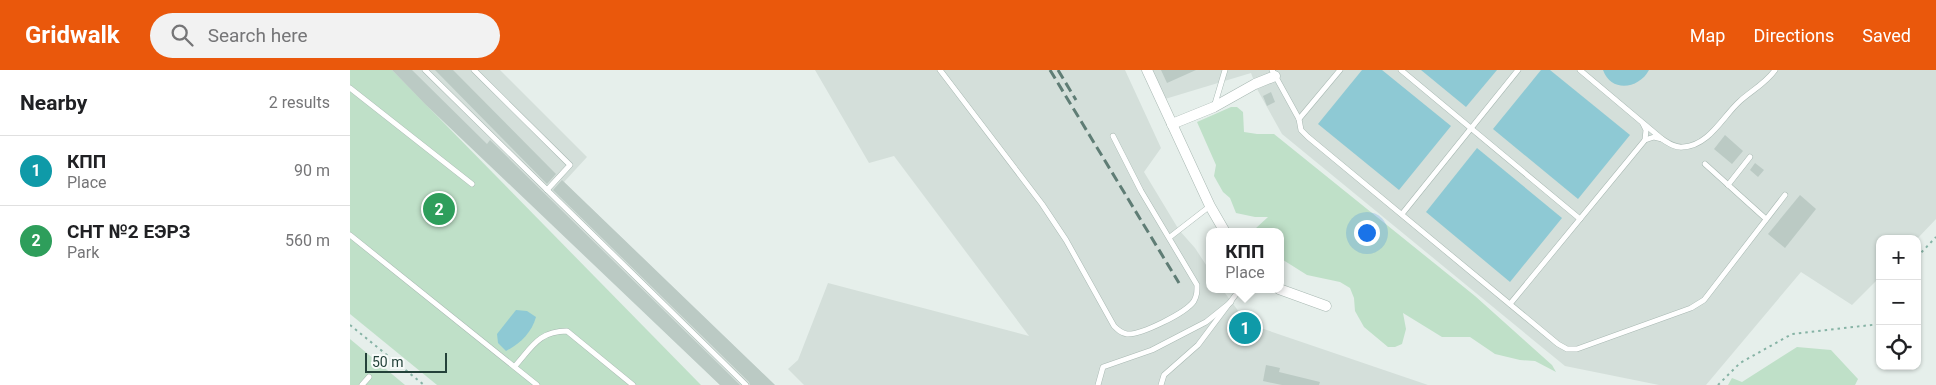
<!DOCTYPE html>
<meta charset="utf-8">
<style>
:root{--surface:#fff;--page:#f2f2f2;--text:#202124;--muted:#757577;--line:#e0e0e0;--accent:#ea580c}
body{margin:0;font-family:Roboto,sans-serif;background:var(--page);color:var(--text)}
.controls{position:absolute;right:15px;bottom:15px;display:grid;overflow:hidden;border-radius:10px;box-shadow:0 1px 4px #0004}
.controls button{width:45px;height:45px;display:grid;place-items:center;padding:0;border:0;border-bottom:1px solid var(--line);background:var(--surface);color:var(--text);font:25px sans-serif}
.scale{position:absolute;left:15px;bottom:12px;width:82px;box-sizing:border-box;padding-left:5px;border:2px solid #24423a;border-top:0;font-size:14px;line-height:18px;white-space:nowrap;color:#24423a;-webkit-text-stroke:4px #f7fbf9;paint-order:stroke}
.you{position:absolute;left:1016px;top:162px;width:18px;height:18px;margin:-12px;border:4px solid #fff;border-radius:50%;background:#1a73e8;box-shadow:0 0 0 8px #1a73e833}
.badge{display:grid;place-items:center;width:32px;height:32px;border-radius:50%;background:var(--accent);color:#fff;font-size:16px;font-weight:700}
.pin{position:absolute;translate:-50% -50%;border:2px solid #fff;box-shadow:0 1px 5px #0006}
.popup{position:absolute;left:856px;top:158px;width:78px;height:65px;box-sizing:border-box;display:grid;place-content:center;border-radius:10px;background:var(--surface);filter:drop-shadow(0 1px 4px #0005);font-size:16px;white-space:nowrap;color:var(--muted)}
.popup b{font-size:19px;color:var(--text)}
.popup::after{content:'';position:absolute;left:50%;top:100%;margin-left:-10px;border:10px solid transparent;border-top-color:var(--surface)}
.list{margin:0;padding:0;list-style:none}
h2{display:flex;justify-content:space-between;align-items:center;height:65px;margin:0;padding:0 20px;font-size:21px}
h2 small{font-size:16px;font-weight:400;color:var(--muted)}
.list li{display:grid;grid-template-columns:32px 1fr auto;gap:15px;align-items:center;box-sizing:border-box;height:70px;padding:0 20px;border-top:1px solid var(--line)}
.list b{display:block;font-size:19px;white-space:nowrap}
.list p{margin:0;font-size:16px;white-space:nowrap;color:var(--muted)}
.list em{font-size:16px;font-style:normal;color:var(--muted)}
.icon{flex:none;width:28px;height:28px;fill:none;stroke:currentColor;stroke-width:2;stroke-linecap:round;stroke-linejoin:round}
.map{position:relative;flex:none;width:1586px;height:315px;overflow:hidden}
header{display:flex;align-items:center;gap:30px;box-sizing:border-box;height:70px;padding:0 25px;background:var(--accent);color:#fff}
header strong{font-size:24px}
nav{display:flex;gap:28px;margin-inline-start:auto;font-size:18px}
.search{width:350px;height:45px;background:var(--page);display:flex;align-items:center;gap:12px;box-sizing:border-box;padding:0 18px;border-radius:28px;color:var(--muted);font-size:19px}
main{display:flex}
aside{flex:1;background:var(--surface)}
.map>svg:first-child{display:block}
</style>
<header>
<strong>Gridwalk</strong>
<div class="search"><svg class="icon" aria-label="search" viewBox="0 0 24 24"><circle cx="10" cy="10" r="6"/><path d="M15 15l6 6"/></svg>Search here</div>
<nav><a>Map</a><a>Directions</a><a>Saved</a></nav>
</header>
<main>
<aside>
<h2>Nearby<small>2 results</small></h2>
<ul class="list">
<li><span class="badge" style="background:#0f9aa8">1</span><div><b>КПП</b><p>Place</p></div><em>90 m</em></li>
<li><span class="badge" style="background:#2e9e5b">2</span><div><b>СНТ №2 ЕЭРЗ</b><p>Park</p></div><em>560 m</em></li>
</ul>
</aside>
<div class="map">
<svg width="1586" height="315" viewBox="0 0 1586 315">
<rect width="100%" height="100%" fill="#e6efeb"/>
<g fill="#d4dfda">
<polygon points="42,0 150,0 237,87 214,112 425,315 370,315"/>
<polygon points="465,0 775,0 811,78 794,102 829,160 845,178 860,201 860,219 872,219 892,246 895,245 899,254 1078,315 454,315 438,299 448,290 478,213 679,266 544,86 519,93"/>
<polygon points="802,0 1586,0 1586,149 1567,169 1530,169 1530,207 1502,235 1451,202 1356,315 1309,315 1215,296 932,64 907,19 901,3 815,29"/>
</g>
<g fill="#bfe0c8">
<polygon points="0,0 42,0 351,315 87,315 0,244"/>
<polygon points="881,37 887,37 893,42 894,62 907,64 924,64 1125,226 1202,295 1206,302 1185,291 1170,290 1145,284 1120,267 1092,267 1053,243 1056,259 1052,274 1045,277 1038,277 1014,257 1005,241 1004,228 1000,218 990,212 957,205 930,188 930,162 906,162 905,159 918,147 905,147 886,143 880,128 873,122 864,106 866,95 847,52"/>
<polygon points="0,269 55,315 0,315"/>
<polygon points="1447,277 1481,280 1508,309 1505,315 1378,315 1382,308 1392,312"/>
</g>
<g fill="#8ec9d4">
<polygon points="1012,0 1032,0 1101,56 1049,120 968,54"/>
<polygon points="1071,0 1147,0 1116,37"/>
<polygon points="1191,0 1200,0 1280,65 1228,129 1143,59"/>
<path d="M1253 0H1299C1289 19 1261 23 1253 0Z"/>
<polygon points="1127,78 1212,148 1160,212 1076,142"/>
<path d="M166 240 177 241 186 247C182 262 170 274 156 281L148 273 147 264Z"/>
</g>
<g fill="#bbcac4">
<polygon points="42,0 62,0 137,74 140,70 390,315 370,315 75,34"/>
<polygon points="85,0 103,0 206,104 197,114"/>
<polygon points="811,0 846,0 817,13"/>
<polygon points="921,22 925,32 917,36 913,26"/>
<polygon points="1375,65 1393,81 1382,94 1364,79"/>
<polygon points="1405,93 1414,100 1408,107 1400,100"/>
<polygon points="212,110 425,315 400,315 399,312 203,120"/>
<polygon points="1450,125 1466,139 1435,178 1418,164"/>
<polygon points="895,245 902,261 894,265 886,249"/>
<polygon points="916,295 930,298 929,302 970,312 969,315 932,315 913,311"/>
</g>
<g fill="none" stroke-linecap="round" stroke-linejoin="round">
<defs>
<g id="lane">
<polyline points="75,0 396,315"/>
<polyline points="124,0 220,95 197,120"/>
<path d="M590 0 692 134 716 170 764 256C768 260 771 263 777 264 791 265 836 243 844 231 847 225 847 222 847 215L791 121 763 66"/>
<polyline points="922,0 949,49 951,60 958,67 1208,274 1217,279 1227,279 1341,238 1354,230 1435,125"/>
<polyline points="1051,0 1230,149"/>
<path d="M1230 0 1312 69C1318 73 1325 78 1333 77 1359 76 1373 46 1390 31 1401 21 1416 13 1425 0"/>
<polyline points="0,18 122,114"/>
<polyline points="864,37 875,0"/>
<polyline points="949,49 990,0"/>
<polyline points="1293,54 1296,60 1295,70"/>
<polyline points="1355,94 1416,149"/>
<polyline points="1378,115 1400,87"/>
<polyline points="1052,144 1168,0"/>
<polyline points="0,165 187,315"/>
<polyline points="820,167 860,136"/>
<polyline points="1160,234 1295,70 1304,67 1312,69"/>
<path d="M165 296C182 277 189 261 217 261L283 315"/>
<polyline points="12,315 19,307"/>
<polyline points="748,315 753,297 802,280 856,252 881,232"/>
<polyline points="811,315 814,305 848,275 890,219"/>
</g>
<g id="street">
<polyline points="797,0 860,136 875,162"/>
<polyline points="822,54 864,37 905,14 925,6"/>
<polyline points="929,219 976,236"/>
</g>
</defs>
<use href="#lane" stroke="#a8b8b2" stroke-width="6"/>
<use href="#street" stroke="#a8b8b2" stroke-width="11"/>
<g stroke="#86b3a5" stroke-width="2" stroke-dasharray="2.5 4" stroke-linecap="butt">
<polyline points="1567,187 1586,167"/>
<polyline points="0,255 74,315"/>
<polyline points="1368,315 1390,293 1442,264 1530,254"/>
</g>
<use href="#lane" stroke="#fff" stroke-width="5"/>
<use href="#street" stroke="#fff" stroke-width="10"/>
<g stroke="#5f7d75" stroke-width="3" stroke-dasharray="10 5" stroke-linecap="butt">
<polyline points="700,0 829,213"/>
<polyline points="708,0 726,30"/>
</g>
</g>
</svg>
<div class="controls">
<button>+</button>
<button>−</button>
<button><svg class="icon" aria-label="locate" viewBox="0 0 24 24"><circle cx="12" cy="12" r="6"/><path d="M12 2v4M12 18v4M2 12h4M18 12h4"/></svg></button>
</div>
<div class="scale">50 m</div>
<div class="you"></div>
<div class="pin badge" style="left:895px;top:258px;background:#0f9aa8">1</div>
<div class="popup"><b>КПП</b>Place</div>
<div class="pin badge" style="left:89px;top:139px;background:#2e9e5b">2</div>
</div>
</main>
